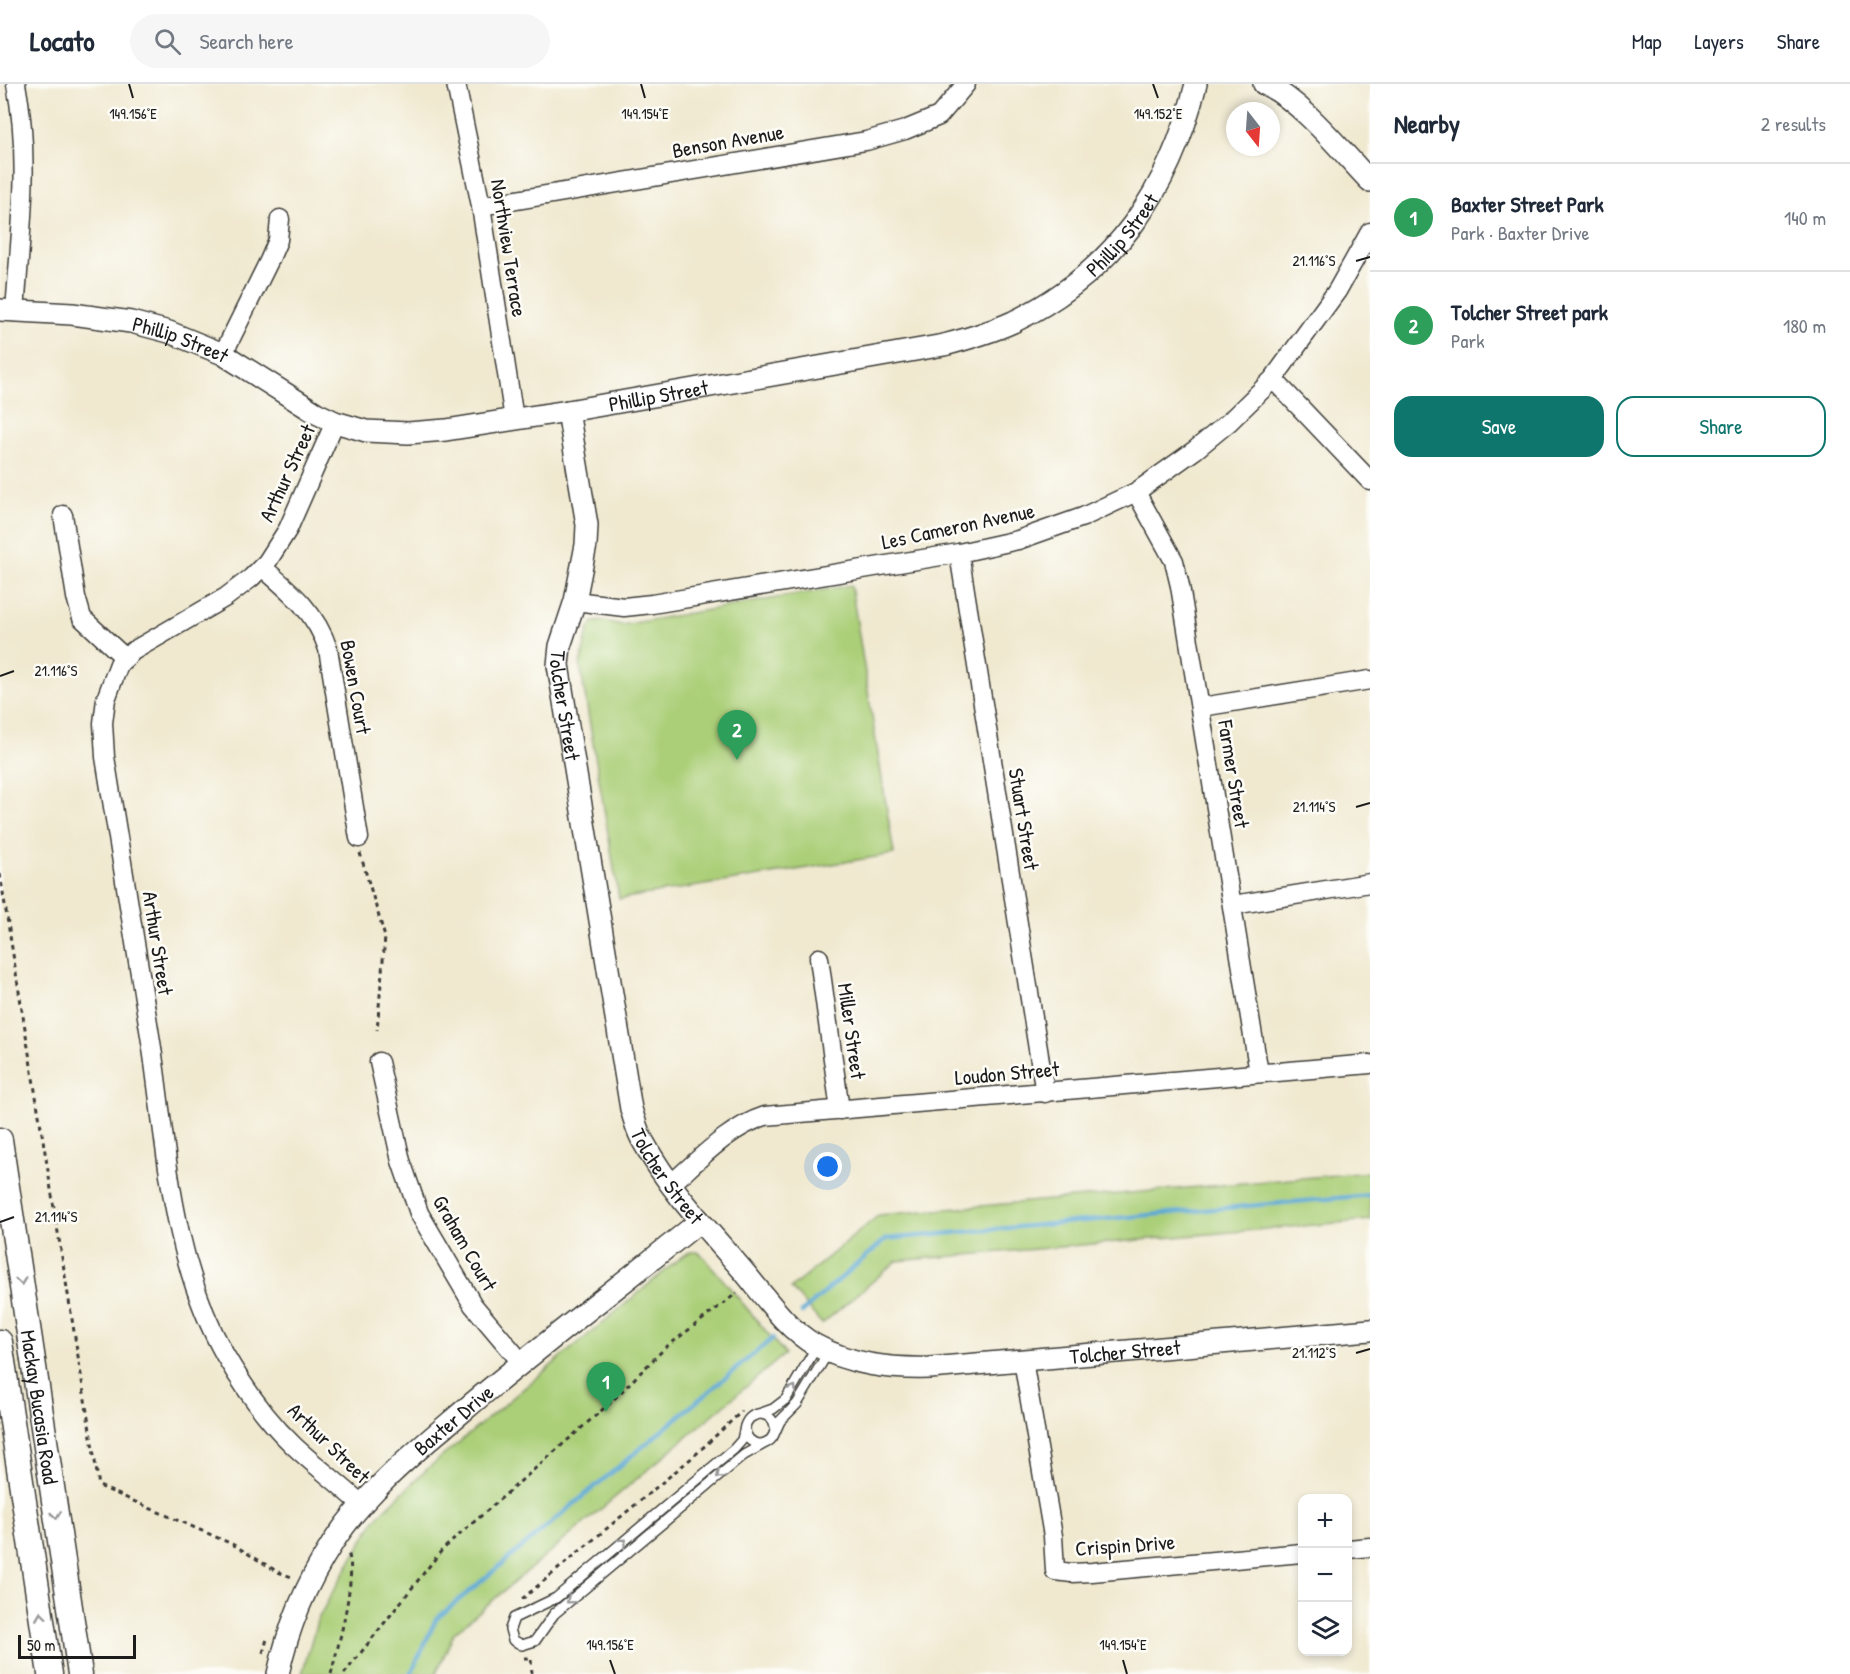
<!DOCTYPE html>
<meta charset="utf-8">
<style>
:root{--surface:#fff;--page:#f6f6f7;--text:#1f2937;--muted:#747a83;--line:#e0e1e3;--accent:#0f766e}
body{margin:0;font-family:"Patrick Hand",sans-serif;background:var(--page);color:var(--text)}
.controls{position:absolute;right:18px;bottom:18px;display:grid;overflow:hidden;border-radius:12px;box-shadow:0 3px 9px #0003}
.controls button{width:54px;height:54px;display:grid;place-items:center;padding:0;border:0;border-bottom:2px solid var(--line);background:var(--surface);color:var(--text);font:30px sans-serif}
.compass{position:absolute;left:1226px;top:18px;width:54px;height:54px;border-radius:50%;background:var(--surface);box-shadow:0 3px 9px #0003;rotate:163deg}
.scale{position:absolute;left:18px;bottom:15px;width:118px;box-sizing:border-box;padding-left:6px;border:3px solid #1c1c1c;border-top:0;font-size:16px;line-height:21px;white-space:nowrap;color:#1c1c1c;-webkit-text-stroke:4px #fdfcf7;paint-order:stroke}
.you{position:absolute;left:828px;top:1083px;width:21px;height:21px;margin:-15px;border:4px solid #fff;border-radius:50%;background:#1a73e8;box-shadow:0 0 0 9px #1a73e833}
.badge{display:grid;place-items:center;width:39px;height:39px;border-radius:50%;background:var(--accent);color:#fff;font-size:20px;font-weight:700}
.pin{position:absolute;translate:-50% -50px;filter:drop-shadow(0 2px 3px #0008)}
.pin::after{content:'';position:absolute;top:32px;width:21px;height:18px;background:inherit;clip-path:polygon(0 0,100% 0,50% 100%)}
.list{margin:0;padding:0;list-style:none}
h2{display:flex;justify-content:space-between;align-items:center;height:78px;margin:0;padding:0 24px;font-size:26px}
h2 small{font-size:20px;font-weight:400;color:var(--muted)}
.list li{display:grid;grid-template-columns:39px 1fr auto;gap:18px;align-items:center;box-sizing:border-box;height:108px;padding:0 24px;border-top:2px solid var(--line)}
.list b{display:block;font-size:22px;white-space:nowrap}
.list p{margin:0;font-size:20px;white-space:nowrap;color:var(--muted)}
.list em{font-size:20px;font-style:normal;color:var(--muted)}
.actions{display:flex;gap:12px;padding:18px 24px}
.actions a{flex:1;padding:14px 0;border:2px solid var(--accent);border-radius:18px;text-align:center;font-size:21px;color:var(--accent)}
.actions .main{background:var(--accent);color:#fff}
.icon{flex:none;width:33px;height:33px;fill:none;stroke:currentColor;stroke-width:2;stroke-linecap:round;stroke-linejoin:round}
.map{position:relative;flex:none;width:1370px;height:1590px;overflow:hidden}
header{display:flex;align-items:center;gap:36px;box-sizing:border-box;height:84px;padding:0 30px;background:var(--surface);border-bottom:2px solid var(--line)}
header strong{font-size:28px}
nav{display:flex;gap:33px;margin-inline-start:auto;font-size:21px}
.search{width:420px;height:54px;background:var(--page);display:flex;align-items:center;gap:15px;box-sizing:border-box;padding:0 21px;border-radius:33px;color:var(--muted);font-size:22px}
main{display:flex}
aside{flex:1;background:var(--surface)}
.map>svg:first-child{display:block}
</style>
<header>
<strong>Locato</strong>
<div class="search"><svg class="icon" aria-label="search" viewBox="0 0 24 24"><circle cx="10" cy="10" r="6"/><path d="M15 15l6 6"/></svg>Search here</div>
<nav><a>Map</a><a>Layers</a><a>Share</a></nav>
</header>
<main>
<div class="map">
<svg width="1370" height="1590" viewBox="0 0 1370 1590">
<rect width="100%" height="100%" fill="#fdfcf7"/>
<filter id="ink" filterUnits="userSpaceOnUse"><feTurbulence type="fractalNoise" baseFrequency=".0167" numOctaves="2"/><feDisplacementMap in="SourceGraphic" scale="12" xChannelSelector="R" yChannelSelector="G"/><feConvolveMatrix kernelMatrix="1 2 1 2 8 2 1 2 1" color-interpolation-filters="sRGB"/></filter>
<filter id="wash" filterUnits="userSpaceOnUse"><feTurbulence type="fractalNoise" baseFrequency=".008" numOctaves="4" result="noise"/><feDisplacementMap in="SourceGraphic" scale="24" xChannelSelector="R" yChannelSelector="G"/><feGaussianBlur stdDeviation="1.35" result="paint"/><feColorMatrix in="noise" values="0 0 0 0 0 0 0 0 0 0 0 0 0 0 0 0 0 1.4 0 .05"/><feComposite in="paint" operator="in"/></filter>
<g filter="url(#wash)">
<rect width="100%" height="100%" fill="#f0e9d0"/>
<g fill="#abcf78" stroke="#64764a" stroke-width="1.5">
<polygon points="851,501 894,770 619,815 580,581 588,547 593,538 605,537 622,541"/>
<polygon points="1370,1088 1370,1136 897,1177 822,1240 791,1204 879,1131"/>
<polygon points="690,1168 698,1168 704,1173 785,1270 454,1549 436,1590 302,1590 317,1537 331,1511 376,1434 427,1385 684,1171"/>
</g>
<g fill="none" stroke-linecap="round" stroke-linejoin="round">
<g stroke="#5aa7d3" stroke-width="4.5">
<polyline points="802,1228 886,1155 1370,1111"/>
<polyline points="411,1590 436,1535 773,1254"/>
</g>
</g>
</g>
<g filter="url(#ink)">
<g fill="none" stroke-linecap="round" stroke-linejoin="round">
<defs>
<g id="service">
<circle cx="760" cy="1345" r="15"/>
<polyline points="753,1332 773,1325 786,1315 817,1262"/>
<polyline points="745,1342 742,1356 734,1365 556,1514 514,1534 510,1545 513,1556 522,1561 535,1557 554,1530 744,1371 767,1358"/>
<polyline points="775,1348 780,1337 797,1320 829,1267"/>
</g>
<g id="minor">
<polyline points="456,0 481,122 514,335"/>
<polyline points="481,122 866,57 905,46 939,32 966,0"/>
<path d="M15 228C20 152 31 76 16 0"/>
<polyline points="223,270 269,177 278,156 280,135"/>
<polyline points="1273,295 1370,397"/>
<path d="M335 338 288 445 267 478 251 494 226 513 133 567 119 580 106 615 103 639 105 673C121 770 137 867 152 964 167 1068 172 1177 225 1271 243 1302 267 1336 293 1361 315 1382 340 1400 362 1421"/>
<polyline points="1136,408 1174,477 1180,502 1259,989"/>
<polyline points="63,431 76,513 82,534 125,574"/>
<polyline points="959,469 1045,1009"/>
<path d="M262 483C290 507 316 528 328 565L359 754"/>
<polyline points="575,517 624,523 652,520 959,469 1018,456 1083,433 1136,408 1195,366 1229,338 1273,295 1337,207 1370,148"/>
<polyline points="1201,623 1370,596"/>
<polyline points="1233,821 1370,799"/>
<polyline points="819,874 840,1026"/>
<polyline points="379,978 401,1077 419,1129 473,1221 521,1278"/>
<path d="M671 1100C700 1075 728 1044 765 1032L1370 980"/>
<polyline points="1023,1276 1053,1452 1055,1487 1072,1489 1092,1488 1302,1469"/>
<polyline points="1348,1465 1370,1463"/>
</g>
<g id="tertiary">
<path d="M1264 0C1300 15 1342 68 1370 97"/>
<path id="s1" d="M0 226 72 230 131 238 169 248 223 270 316 329 335 338 366 347 408 349 446 346 568 327 944 261C967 255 991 248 1013 238 1114 189 1170 107 1196 0"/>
<path id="s2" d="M568 327 587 441 586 461 575 517 560 562 558 581 631 1025C635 1037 637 1048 644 1059 670 1107 710 1148 745 1189 766 1214 786 1244 815 1261 851 1281 890 1285 930 1284L1370 1246"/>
<path id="s3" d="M278 1590C288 1544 306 1500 332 1460 365 1408 415 1368 462 1328 540 1262 621 1201 700 1137"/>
</g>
<g id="secondary">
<path id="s4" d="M0 1056 80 1590"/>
<polyline points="0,1258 50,1590"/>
</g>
</defs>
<use href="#service" stroke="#3c3b37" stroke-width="12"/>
<use href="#minor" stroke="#3c3b37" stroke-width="21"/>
<use href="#tertiary" stroke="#3c3b37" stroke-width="24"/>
<use href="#secondary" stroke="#3c3b37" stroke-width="27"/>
<g stroke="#3c3b37" stroke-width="3" stroke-dasharray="4.5 4.5" stroke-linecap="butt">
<polyline points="360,769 385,853 377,946"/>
<polyline points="0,790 99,1402 232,1460 278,1488 292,1493"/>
<polyline points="522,1515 694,1372 742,1327"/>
<polyline points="263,1569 267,1555"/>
<polyline points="524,1574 531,1574 532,1590"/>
<path d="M331 1590C337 1567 358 1489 348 1469"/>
<polyline points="344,1590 442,1466 610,1319 665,1264 737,1209"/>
</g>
<use href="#service" stroke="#fff" stroke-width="9"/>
<use href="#minor" stroke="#fff" stroke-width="18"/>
<use href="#tertiary" stroke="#fff" stroke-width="21"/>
<use href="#secondary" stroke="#fff" stroke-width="24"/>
</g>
<defs><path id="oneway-chevron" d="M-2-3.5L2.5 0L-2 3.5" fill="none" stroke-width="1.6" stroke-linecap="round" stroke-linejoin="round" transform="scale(1.5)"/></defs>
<g stroke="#999">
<use href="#oneway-chevron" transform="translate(21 1197) rotate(82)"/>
<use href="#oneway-chevron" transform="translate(793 1305) rotate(-59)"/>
<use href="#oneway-chevron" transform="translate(720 1391) rotate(140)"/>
<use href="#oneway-chevron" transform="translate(56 1431) rotate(82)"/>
<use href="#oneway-chevron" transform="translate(623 1458) rotate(-40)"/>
<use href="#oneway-chevron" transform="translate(570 1516) rotate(140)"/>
<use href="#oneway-chevron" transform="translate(41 1532) rotate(-98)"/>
</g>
</g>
<path fill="none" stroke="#1c1c1c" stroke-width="2" d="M129 0 133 14M641 0 645 14M1153 0 1158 14M1356 177 1370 173M0 592 14 587M1356 723 1370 719M0 1138 14 1133M1356 1269 1370 1265M610 1576 615 1590M1123 1576 1127 1590"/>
<g text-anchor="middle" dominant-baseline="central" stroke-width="5" stroke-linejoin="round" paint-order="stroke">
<g font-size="21" fill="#1c1c1c" stroke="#fdfcf7">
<text transform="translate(728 57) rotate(-10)">Benson Avenue</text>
<text stroke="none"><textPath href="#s1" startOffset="1192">Phillip Street</textPath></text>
<text transform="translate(509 164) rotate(81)">Northview Terrace</text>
<text stroke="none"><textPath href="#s1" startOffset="184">Phillip Street</textPath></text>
<text stroke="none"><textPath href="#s1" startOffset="688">Phillip Street</textPath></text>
<text transform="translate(287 389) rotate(-65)">Arthur Street</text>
<text transform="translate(958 442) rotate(-12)">Les Cameron Avenue</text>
<text transform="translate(356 603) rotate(80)">Bowen Court</text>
<text stroke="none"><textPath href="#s2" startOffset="300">Tolcher Street</textPath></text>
<text transform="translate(1234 690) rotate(81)">Farmer Street</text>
<text transform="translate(1024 735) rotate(81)">Stuart Street</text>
<text transform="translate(158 859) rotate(81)">Arthur Street</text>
<text transform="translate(852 947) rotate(82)">Miller Street</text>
<text transform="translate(1007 989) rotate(-5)">Loudon Street</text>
<text stroke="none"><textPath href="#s2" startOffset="786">Tolcher Street</textPath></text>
<text transform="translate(465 1159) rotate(60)">Graham Court</text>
<text stroke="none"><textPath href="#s2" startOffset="1326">Tolcher Street</textPath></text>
<text stroke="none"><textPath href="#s4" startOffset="270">Mackay Bucasia Road</textPath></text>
<text stroke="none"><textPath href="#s3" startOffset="316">Baxter Drive</textPath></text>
<text transform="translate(329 1359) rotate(44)">Arthur Street</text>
<text transform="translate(1125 1461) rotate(-4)">Crispin Drive</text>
</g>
</g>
<g font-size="15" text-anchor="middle" fill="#1c1c1c" stroke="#fdfcf7" stroke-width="5" stroke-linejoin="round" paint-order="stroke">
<text x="133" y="35">149.156°E</text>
<text x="645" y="35">149.154°E</text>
<text x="1158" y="35">149.152°E</text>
<text x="1314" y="182">21.116°S</text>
<text x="56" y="592">21.116°S</text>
<text x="1314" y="728">21.114°S</text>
<text x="56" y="1138">21.114°S</text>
<text x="1314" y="1274">21.112°S</text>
<text x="610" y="1566">149.156°E</text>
<text x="1123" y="1566">149.154°E</text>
</g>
</svg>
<div class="controls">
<button>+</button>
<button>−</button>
<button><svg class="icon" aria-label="layers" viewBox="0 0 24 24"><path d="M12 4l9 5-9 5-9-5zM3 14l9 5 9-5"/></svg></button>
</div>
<svg class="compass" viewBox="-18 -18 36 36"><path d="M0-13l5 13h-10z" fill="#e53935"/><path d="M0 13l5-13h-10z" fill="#747a83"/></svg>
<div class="scale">50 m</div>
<div class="you"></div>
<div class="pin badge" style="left:606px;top:1328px;background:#2e9e5b">1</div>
<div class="pin badge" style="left:737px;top:676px;background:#2e9e5b">2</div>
</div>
<aside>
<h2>Nearby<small>2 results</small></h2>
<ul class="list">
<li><span class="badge" style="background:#2e9e5b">1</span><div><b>Baxter Street Park</b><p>Park · Baxter Drive</p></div><em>140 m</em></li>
<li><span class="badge" style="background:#2e9e5b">2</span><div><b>Tolcher Street park</b><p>Park</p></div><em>180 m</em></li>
</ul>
<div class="actions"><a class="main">Save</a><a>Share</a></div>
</aside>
</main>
